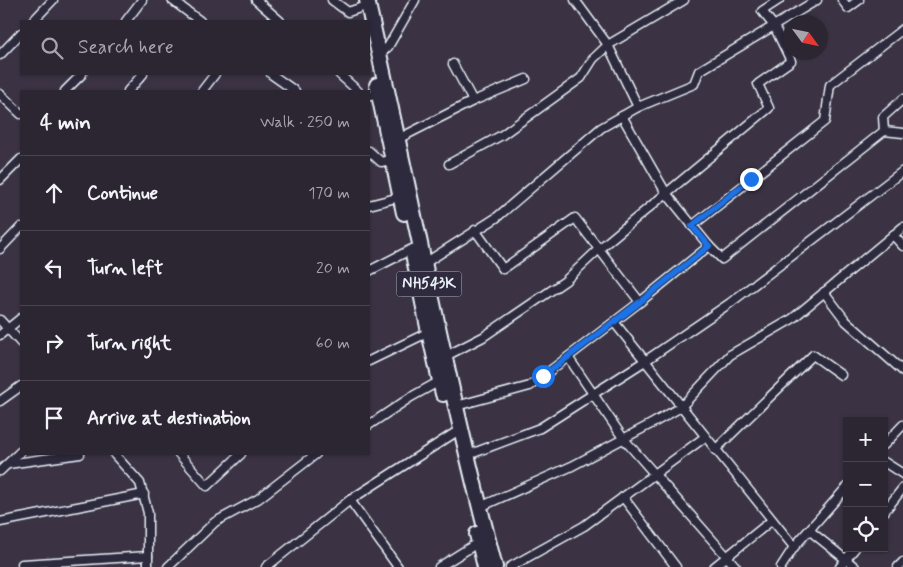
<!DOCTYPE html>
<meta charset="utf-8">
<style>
:root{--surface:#2c2632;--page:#38323e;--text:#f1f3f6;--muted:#a6a5ac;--line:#48434d}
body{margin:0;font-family:Mynerve,sans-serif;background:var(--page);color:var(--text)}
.controls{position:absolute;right:15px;bottom:15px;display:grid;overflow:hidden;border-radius:0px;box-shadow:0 1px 4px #0004}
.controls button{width:45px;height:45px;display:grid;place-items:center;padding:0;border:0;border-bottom:1px solid var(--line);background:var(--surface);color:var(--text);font:25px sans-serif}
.compass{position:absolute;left:783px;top:15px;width:45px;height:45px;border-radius:50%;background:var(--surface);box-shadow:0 1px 4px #0004;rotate:123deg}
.stop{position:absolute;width:15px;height:15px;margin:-11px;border:4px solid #1a73e8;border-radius:50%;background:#fff}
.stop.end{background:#1a73e8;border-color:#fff;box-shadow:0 1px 5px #0008}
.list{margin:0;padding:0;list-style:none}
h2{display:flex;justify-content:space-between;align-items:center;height:65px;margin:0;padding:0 20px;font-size:21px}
h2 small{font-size:16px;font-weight:400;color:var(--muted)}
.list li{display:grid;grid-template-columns:32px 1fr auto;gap:15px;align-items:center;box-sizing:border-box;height:75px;padding:0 20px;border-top:1px solid var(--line)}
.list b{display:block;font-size:19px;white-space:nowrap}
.list em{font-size:16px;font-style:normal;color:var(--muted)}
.icon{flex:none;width:28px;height:28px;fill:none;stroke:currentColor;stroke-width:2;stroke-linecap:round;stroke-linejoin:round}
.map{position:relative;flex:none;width:903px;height:567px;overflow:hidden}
.search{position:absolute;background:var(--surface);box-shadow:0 1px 4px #0004;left:20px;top:20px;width:350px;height:55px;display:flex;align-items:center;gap:12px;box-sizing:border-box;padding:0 18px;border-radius:0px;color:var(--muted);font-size:19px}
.panel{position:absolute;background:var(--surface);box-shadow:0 1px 4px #0004;left:20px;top:90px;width:350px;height:365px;border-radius:0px}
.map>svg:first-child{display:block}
</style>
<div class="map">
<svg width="903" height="567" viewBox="0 0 903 567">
<rect width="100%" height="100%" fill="#3b3343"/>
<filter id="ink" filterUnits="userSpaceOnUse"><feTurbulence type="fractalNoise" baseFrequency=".02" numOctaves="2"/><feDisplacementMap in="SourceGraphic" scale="10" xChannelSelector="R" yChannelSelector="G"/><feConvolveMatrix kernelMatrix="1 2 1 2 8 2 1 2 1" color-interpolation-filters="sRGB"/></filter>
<g filter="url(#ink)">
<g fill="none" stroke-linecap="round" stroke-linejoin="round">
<defs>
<g id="street">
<polyline points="172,0 200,21"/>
<polyline points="256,0 280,21"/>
<polyline points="332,0 348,12 360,8"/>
<polyline points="575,0 608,45 638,107"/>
<polyline points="842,0 848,8 859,0"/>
<polyline points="33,21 53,0"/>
<polyline points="126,21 142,0"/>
<polyline points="379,54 388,47 415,0"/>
<polyline points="0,55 21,33"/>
<polyline points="453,64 473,101"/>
<polyline points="271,74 295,91"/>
<polyline points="339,74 358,91"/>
<polyline points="65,91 82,74"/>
<polyline points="128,91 143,74"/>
<polyline points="202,91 215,74"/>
<polyline points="0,94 21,114"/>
<polyline points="369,96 379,95"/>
<polyline points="622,116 666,193 709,246"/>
<polyline points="884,131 903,133"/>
<polyline points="398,139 473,101 526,79"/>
<polyline points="369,151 381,162 392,160"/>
<polyline points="449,164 502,135 581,78 593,59 608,45 684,0"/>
<polyline points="0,180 21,159"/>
<polyline points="369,205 400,197"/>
<polyline points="692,226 825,121 830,85 903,29"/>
<polyline points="475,230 503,269 575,218 640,302"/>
<polyline points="893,235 903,246"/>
<polyline points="0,249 21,227"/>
<polyline points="425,263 496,218 601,128 638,107 694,84 699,71 817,0"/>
<polyline points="369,271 412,249"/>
<polyline points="824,292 846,321 903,371"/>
<polyline points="0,320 21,343"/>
<polyline points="614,322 794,547"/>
<polyline points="0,335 21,318"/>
<polyline points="444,357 483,337 565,281 599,249 769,108 758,84 791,61 774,26 762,11 779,0"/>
<polyline points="568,357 623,438 736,567"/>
<polyline points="369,361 429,332"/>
<polyline points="0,401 21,386"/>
<polyline points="456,406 530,386 640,302 709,246 722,259 884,131 883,117 903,99"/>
<polyline points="369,425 411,397 440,381"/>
<polyline points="884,445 903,425"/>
<polyline points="715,450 813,355 841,375"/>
<polyline points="114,454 140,483 148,513 148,567"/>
<polyline points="179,454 207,486 241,454"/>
<polyline points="468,455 540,428 645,361 730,303 903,171"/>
<polyline points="884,462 903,474"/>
<polyline points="8,464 80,454"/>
<polyline points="0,471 21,451"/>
<polyline points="623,497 676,567"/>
<polyline points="350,500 398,567"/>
<polyline points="480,507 572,466 653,423 681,407 730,355 792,319 903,227"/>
<polyline points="884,512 903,488"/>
<polyline points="0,522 144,494"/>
<polyline points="809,530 855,567"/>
<polyline points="22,564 148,556"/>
<polyline points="168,567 215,522 258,499 316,454"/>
<polyline points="266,567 350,500 453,434"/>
<polyline points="439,567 479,542"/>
<polyline points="510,567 584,526 705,437"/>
<polyline points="714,567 771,521"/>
<polyline points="781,567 794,547 847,487"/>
<polyline points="840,567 855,548"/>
<polyline points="898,567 903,562"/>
</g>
<g id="highway">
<path d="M367 0C410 189 446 380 495 567"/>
<polyline points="377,85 404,213"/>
<polyline points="413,254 429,332 443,394"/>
<polyline points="477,534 485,567"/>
</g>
</defs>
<use href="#street" stroke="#e8f1f8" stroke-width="11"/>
<use href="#highway" stroke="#e8f1f8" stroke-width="18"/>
<use href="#street" stroke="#2f2a3d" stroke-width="8"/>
<use href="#highway" stroke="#2f2a3d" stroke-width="14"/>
</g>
</g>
<g fill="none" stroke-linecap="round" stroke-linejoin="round" filter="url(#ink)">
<polyline stroke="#1a73e8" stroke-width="6" points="543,376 640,302 709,246 692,226 751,179"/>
</g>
<g text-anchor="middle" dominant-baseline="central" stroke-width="4" stroke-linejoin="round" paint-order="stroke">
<rect fill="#2f2a3d" stroke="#b0b5c0" stroke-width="1" x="396.5" y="271.5" width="65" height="25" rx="4"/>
<g font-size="15" font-weight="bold" fill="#e8f1f8">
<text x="429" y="284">NH543K</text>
</g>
</g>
</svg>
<div class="controls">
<button>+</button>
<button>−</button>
<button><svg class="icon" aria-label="locate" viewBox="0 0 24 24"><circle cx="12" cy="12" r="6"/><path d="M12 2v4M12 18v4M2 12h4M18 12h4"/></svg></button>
</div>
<svg class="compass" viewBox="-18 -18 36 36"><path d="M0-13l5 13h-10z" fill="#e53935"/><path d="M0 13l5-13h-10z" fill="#a6a5ac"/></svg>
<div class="stop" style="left:543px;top:376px"></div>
<div class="stop end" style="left:751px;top:179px"></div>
<div class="search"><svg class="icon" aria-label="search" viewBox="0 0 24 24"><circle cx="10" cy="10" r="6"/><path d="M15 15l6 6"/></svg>Search here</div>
<section class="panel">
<h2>4 min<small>Walk · 250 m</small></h2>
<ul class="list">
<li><svg class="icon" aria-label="ahead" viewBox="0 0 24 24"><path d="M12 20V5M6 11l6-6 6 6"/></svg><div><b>Continue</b></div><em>170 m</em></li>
<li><svg class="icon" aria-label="left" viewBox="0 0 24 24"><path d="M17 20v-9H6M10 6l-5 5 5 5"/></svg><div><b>Turn left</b></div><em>20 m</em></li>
<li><svg class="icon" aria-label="right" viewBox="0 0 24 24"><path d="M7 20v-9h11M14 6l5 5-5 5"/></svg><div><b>Turn right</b></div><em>60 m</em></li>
<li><svg class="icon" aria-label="arrive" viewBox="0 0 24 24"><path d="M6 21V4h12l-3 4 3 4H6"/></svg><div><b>Arrive at destination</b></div></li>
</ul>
</section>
</div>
